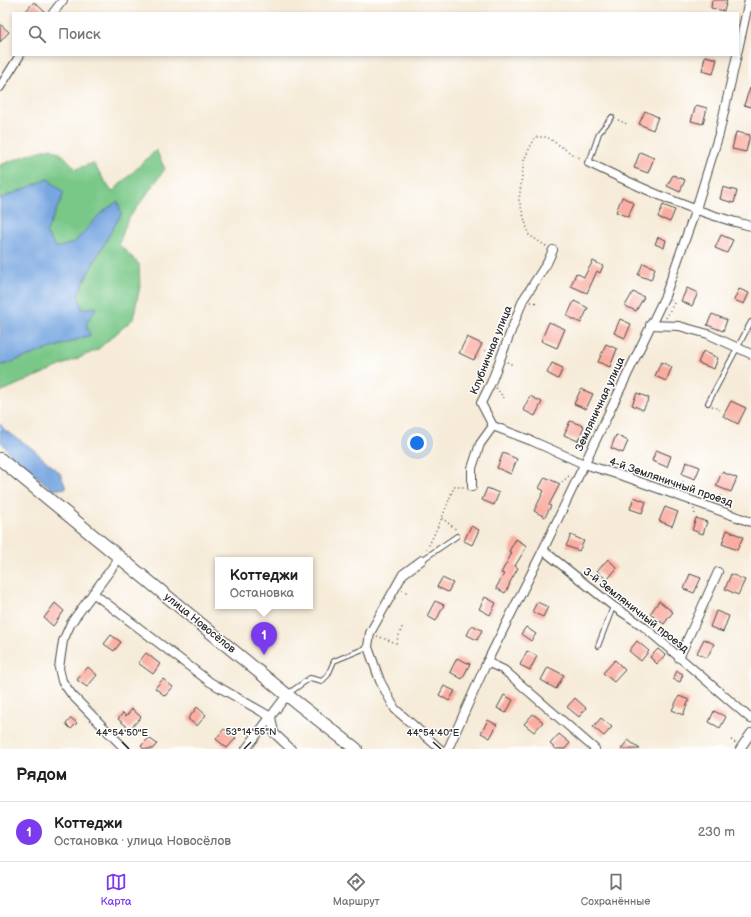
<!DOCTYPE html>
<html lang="ru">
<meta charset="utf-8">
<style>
:root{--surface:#fff;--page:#f2f2f2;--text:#202124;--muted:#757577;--line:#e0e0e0;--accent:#7c3aed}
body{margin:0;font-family:"Balsamiq Sans",sans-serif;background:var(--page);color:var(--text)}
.you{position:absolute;left:417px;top:443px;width:14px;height:14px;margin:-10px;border:3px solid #fff;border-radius:50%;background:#1a73e8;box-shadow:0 0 0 6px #1a73e833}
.badge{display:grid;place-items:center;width:26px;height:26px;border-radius:50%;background:var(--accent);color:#fff;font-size:13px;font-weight:700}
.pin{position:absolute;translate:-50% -33px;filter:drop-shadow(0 1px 2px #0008)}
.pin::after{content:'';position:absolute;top:21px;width:14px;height:12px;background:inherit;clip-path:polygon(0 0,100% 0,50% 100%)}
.popup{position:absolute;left:215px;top:557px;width:98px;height:52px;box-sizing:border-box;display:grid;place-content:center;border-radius:0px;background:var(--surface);filter:drop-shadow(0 1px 3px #0005);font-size:13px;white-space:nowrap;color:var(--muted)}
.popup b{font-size:15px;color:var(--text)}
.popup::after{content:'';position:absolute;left:50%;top:100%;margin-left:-8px;border:8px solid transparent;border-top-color:var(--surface)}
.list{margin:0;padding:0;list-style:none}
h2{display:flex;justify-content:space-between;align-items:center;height:52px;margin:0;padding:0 16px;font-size:17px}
h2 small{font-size:13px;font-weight:400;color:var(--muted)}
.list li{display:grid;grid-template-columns:26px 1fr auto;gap:12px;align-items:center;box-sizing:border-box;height:60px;padding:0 16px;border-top:1px solid var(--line)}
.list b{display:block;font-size:15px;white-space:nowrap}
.list p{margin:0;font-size:13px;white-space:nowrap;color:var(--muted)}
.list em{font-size:13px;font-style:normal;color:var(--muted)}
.icon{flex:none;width:22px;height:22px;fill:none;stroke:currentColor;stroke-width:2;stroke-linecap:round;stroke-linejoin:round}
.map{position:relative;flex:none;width:751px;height:749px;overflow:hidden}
.search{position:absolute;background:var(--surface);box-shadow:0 2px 6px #0003;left:12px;right:12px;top:12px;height:44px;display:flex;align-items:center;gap:10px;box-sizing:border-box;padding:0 14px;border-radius:0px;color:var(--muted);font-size:15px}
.sheet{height:112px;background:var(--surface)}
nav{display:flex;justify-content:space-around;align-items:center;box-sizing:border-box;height:56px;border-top:1px solid var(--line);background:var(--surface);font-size:11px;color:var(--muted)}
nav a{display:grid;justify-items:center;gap:2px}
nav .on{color:var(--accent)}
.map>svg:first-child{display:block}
</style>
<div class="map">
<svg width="751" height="749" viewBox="0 0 751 749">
<rect width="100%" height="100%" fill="#fff"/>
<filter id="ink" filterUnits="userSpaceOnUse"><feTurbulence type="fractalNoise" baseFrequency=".025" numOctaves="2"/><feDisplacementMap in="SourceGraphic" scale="8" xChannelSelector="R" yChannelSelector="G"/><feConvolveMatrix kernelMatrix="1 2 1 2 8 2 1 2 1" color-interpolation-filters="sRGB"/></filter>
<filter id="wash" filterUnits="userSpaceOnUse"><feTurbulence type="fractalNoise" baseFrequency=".012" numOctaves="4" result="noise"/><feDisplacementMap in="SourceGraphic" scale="16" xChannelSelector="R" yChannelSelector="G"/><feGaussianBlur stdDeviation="0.9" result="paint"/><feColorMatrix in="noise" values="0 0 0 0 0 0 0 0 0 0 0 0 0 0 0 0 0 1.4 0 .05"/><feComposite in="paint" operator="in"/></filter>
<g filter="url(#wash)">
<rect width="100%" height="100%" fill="#f6ebd8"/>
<polygon fill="#79c888" stroke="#527a5a" points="51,148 63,155 76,169 93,163 112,192 156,150 165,169 127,221 119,244 139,264 140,286 133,319 97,350 0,392 0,366 90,335 86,324 96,307 82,309 78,294 89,271 121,214 118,201 99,215 74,243 56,248 46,233 64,193 48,179 0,199 0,165 36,152"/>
<g fill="#77a6e0" stroke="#516886">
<polygon points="48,179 64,193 46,233 56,248 74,243 99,215 118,201 121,214 89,271 78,294 82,309 97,307 86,324 90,335 0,366 0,199"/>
<polygon points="3,429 29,446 60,473 66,488 53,490 11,455 0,440 0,430"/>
</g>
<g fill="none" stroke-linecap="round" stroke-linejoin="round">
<polyline stroke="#77a6e0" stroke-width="2.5" points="0,425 3,429"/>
</g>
<g id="blocks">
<g fill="#faaca0">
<polygon points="712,0 727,0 724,11 711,8"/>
<polygon points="34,2 46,13 24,13"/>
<polygon points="0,24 9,32 0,42"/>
<polygon points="705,56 717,59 713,74 702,71"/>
<polygon points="750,88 751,89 751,107 744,105"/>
<polygon points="696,105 707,108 703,124 691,121"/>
<polygon points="645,111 658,117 653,130 639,124"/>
<polygon points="736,132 750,135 746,152 732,149"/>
<polygon points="640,152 654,158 648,173 634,168"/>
<polygon points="673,175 685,180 680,192 667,186"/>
<polygon points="723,187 737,191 734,203 720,199"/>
<polygon points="622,197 634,203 628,217 616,212"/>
<polygon points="663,205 675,210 670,222 658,217"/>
<polygon points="721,235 733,240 727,253 715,248"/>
<polygon points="658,237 666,240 664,248 655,244"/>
<polygon points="593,261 603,266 600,273 597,271 587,293 571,286 576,273 584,277"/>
<polygon points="643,263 655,268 651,280 638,275"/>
<polygon points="687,288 698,293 692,306 681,301"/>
<polygon points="739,289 749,293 744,304 734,300"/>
<polygon points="633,292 644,297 636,311 625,306"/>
<polygon points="574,301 588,308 581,323 567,316"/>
<polygon points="712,314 727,320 723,331 707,325"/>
<polygon points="620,319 631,324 625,338 614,333"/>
<polygon points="549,322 565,329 557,348 541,341"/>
<polygon points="467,337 482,344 474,360 459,353"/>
<polygon points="606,344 617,349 610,367 598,362"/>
<polygon points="703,351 718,358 714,369 698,363"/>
<polygon points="661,362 672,367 666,381 655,376"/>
<polygon points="552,363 563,368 558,379 547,373"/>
<polygon points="581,389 593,394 586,409 574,404"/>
<polygon points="637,393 649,398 643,410 632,405"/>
<polygon points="530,396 542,402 535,416 523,410"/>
<polygon points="731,401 746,408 738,424 723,416"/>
<polygon points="570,421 584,426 578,441 564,435"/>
<polygon points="616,435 628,441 623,453 611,448"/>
<polygon points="656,450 671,456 667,467 652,461"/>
<polygon points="503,453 517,459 511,474 497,468"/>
<polygon points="686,462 700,467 695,479 682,474"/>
<polygon points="722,472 737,478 731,492 716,486"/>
<polygon points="545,477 560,484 549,505 551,506 545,517 534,511 544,491 539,488"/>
<polygon points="487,488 499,493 494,505 482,500"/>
<polygon points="634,497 646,502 642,513 630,509"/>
<polygon points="665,507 678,512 672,526 659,521"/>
<polygon points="696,518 707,522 703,534 692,530"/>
<polygon points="471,526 479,530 472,545 464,541"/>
<polygon points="727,530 743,537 737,550 722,544"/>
<polygon points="571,535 584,541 579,551 566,546"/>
<polygon points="516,539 527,546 515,566 518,568 509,584 510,584 505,593 496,588 504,574 501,573 512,553 509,551"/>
<polygon points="608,559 617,568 607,580 597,571"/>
<polygon points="690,574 701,578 694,593 684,589"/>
<polygon points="731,574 745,580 738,595 725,589"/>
<polygon points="442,578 453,583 448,592 437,587"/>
<polygon points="485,597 496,603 490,615 479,609"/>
<polygon points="435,601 444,605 436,621 427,616"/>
<polygon points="659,601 673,612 664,624 650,614"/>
<polygon points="537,602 548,607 543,617 532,612"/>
<polygon points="55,603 64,611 53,626 44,618"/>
<polygon points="716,611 729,616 723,632 710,627"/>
<polygon points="472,625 482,630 477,640 467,635"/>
<polygon points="526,627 536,634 531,641 521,634"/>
<polygon points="111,635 121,642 114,651 104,644"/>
<polygon points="704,639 714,644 707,658 697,653"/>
<polygon points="637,641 649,651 641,661 629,651"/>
<polygon points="658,649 665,655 657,664 650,657"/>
<polygon points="527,651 537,656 530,670 520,665"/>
<polygon points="146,653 160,664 153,674 138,663"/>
<polygon points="457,658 470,664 462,679 450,672"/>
<polygon points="615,660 625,670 614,682 603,673"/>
<polygon points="88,667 97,675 87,687 77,680"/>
<polygon points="548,667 564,675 556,689 541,680"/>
<polygon points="677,671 683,674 680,682 673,679"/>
<polygon points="163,679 173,687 165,696 155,688"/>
<polygon points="444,686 455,691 449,701 439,695"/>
<polygon points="504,695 513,700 506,713 497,708"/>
<polygon points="679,696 689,700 683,715 672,710"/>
<polygon points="575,698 586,708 579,717 567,707"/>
<polygon points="197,707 206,715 197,726 188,719"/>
<polygon points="132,709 141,717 130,729 118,719 123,713 126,716"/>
<polygon points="714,711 726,717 720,728 709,722"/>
<polygon points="533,714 543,722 534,732 524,724"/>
<polygon points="71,718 77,723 71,729 66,724"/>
<polygon points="601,718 612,727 604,736 593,727"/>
<polygon points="488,720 497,725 490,738 481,733"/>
<polygon points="224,729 236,738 227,748 216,739"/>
<polygon points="559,734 570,743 565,749 556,749 550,744"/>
<polygon points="149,738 157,744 152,749 144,749 141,746"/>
<polygon points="628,740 640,749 621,749"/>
</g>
</g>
</g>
<g filter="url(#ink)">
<use href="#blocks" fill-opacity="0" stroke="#494845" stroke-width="1"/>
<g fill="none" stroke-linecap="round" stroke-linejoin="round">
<defs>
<g id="lane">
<polyline points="589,163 599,133 612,117"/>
<polyline points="708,403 751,322"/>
<polyline points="422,560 457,536"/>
<polyline points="598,646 613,607"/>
<polyline points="289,693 310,678 322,681 328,675 334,661 368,647"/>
</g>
<g id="street">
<polyline points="53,13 63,0"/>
<polyline points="738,50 749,0"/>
<polyline points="0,87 20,55"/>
<path d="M589 163C641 188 695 213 751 226"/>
<polyline points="650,325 679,326 708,334 751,354"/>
<polyline points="493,426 532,441 584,464 629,478 751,522"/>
<polyline points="493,426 481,403 491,383 523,300 547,263 553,250"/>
<polyline points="472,487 472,468 480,444 493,426"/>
<polyline points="543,550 613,606 643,626 751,719"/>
<polyline points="120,557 71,623 63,641 59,668 62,681 72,695 125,749"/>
<polyline points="422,560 403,574 370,633 368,647 380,681 395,709 440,749"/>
<polyline points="93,593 210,682 271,717 274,733 291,749"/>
<polyline points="679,658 718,572"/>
<polyline points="487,662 504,670 595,749"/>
<polyline points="246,749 287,695"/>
<polyline points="448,749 487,662 543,550 665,296 696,209 719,134 737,55"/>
<polyline points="740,749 751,733"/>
</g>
<polyline id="secondary" points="0,459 287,695 356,749"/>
</defs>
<use href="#lane" stroke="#494845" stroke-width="6"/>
<use href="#street" stroke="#494845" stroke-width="10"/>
<use href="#secondary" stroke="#494845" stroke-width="14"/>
<g stroke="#494845" stroke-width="1.5" stroke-dasharray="1 3" stroke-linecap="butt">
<polyline points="618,120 627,124"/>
<polyline points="546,246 529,235 519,200 524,160 535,137 547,137 572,154 582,159"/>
<polyline points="531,302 539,303"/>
<polyline points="666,318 674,303 671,300"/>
<polyline points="485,350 493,355"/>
<polyline points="507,362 513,365"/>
<polyline points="496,388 504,398"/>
<polyline points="712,406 721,411"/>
<polyline points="562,482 570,475"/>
<polyline points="680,489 683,481"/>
<polyline points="718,503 721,495"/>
<polyline points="694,509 695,515"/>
<polyline points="442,518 457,530"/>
<polyline points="427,549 442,518 454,487 464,487"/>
<polyline points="402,590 408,593"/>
<polyline points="377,636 396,643 403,625"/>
<polyline points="731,740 736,743"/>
</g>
<use href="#lane" stroke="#fff" stroke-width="4"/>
<use href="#street" stroke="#fff" stroke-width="8"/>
<use href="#secondary" stroke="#fff" stroke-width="12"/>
</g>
</g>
<path fill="none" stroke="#2b2b2b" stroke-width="1.5" d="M122 742 129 749M433 742 441 749M244 749 251 742"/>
<g text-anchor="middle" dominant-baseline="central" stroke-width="3" stroke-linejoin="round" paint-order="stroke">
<g font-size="11" fill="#2b2b2b" stroke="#fff">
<text transform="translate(491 350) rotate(-68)">Клубничная улица</text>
<text transform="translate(600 404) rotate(-65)">Земляничная улица</text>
<text transform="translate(671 482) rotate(19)">4-й Земляничный проезд</text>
<text transform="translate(636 610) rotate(38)">3-й Земляничный проезд</text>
<text transform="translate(200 623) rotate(39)">улица Новосёлов</text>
</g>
</g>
<g font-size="10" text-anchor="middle" fill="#2b2b2b" stroke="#fff" stroke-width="3" stroke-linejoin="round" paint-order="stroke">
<text x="251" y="735">53°14'55"N</text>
<text x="122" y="736">44°54'50"E</text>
<text x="433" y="736">44°54'40"E</text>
</g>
</svg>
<div class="you"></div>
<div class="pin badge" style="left:264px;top:655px">1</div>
<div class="popup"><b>Коттеджи</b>Остановка</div>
<div class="search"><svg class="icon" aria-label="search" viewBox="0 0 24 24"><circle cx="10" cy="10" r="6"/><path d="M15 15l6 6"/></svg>Поиск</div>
</div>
<section class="sheet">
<h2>Рядом<small></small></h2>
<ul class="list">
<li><span class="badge">1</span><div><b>Коттеджи</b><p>Остановка · улица Новосёлов</p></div><em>230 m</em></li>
</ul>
</section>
<nav>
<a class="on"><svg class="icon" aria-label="map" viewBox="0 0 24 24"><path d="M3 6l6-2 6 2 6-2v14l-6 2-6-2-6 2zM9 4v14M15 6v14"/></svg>Карта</a>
<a><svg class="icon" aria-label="directions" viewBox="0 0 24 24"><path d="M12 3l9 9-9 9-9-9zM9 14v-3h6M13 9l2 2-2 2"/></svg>Маршрут</a>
<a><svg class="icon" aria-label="saved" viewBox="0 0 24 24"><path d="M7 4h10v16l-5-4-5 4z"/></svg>Сохранённые</a>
</nav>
